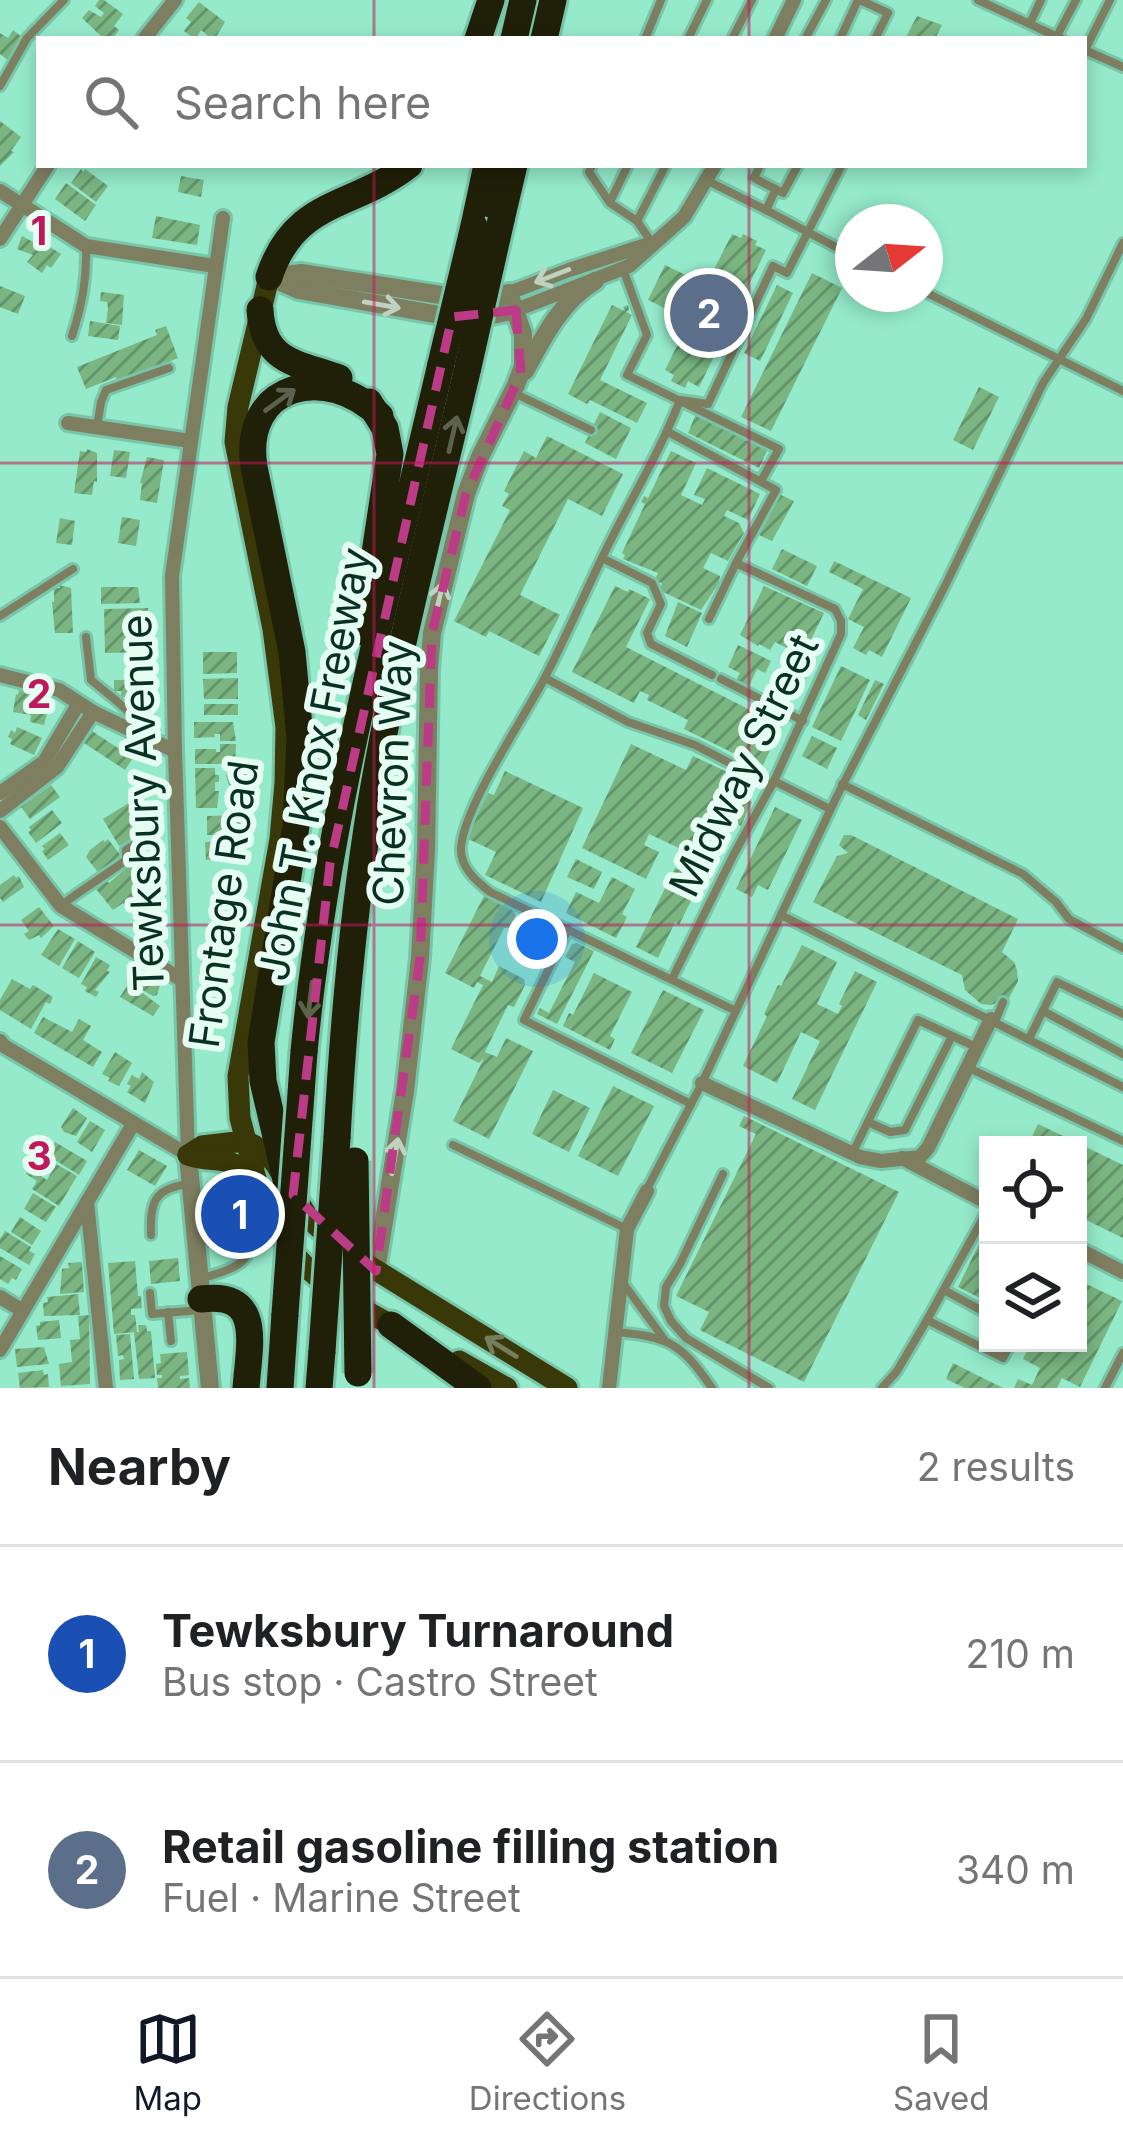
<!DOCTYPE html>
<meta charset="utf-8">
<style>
:root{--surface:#fff;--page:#f6f6f6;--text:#202124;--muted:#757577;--line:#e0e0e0;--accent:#111827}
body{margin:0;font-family:Inter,sans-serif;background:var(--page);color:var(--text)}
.controls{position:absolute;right:36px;bottom:36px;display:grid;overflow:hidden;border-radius:0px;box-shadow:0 6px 18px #0003}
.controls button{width:108px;height:108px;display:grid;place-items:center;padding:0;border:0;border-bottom:3px solid var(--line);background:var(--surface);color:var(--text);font:60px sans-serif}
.compass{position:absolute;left:835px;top:204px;width:108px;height:108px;border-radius:50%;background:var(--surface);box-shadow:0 6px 18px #0003;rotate:73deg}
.you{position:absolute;left:537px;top:939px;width:42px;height:42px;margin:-30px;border:9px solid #fff;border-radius:50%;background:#1a73e8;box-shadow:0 0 0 18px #1a73e833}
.badge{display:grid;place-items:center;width:78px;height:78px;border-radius:50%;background:var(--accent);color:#fff;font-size:39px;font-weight:700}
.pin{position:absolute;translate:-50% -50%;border:6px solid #fff;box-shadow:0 3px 12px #0006}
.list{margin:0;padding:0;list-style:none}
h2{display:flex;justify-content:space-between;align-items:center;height:156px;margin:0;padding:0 48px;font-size:51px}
h2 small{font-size:39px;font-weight:400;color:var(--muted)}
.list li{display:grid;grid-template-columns:78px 1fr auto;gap:36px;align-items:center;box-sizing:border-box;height:216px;padding:0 48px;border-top:3px solid var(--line)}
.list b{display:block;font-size:45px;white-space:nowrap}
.list p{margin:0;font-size:39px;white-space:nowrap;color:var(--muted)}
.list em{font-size:39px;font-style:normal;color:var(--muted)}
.icon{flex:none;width:66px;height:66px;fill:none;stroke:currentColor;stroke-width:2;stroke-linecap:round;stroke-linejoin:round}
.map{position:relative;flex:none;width:1123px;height:1388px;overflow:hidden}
.search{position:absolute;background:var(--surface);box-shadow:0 6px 18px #0003;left:36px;right:36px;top:36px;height:132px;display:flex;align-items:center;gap:30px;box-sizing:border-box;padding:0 42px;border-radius:0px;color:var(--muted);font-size:45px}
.sheet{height:588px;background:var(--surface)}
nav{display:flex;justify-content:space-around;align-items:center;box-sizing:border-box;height:168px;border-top:3px solid var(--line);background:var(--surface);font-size:33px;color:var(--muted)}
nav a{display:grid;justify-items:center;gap:6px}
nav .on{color:var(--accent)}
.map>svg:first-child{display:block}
</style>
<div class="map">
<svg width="1123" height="1388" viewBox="0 0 1123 1388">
<defs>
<pattern id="building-hatch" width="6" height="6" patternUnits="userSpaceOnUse" patternTransform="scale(3)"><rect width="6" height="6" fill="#7ab582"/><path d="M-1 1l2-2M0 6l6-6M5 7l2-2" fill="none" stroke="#62946a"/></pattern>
</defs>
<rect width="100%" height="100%" fill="#94eaca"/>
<g fill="url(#building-hatch)">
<polygon points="99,0 104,0 123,14 114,26 119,30 112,39 104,39 82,18 89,10 101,17 104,13 95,6"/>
<polygon points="199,2 225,22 216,37 214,36 212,39 201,30 195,39 184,31 191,22 186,18"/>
<polygon points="917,16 942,25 935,39 905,39"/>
<polygon points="13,30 22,37 9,61 0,54 0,33 8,38"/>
<polygon points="0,121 21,137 11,151 14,152 0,166"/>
<polygon points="81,169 83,172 85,169 108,186 96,202 71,183"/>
<polygon points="181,176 204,180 201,197 178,192"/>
<polygon points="66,183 96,205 85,221 55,199"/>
<polygon points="156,216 200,225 197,245 152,238"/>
<polygon points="732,234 741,238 743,234 757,241 755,245 766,250 699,387 688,381 685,388 671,381 674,375 665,370 694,312 683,307 679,315 648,300 665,265 696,280 692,288 702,293"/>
<polygon points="22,236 48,250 50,247 61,254 51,268 47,265 42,273 27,262 33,255 17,249"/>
<polygon points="812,273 842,288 771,431 741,417"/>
<polygon points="777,285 793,293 760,361 744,353"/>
<polygon points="0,286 25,296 18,314 0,307"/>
<polygon points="101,292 124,295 122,325 106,323 108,308 107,302 100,301"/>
<polygon points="612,305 625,311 623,307 628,305 629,310 626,312 632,315 600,380 647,403 637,423 590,400 587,404 568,394"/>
<polygon points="90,321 120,326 118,340 88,336"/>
<polygon points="166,326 178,358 118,382 116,377 86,389 77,367 157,335 155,330"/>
<polygon points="979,387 999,397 973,450 953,440"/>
<polygon points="600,412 631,428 616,459 585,443"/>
<polygon points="696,414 768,449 759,468 688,433"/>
<polygon points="547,436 623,474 602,516 568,499 520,595 560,615 539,656 489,631 486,637 454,621 510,510 502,506 509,494 504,491 524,451 536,458"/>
<polygon points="87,449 97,453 97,482 94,481 92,495 74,493 80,451 86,452"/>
<polygon points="114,450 130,452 126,478 110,476"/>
<polygon points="671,451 696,463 681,495 702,505 705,499 694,495 707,468 760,494 748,520 727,510 724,516 739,523 744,533 728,561 711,553 703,568 720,576 719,583 701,610 659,590 662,583 654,581 658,573 623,559 625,555 622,553 645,504 641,502 644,496 648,498"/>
<polygon points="147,457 164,460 157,503 140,500 142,483 140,483"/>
<polygon points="779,494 794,501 772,541 759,535"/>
<polygon points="122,517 140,520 136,546 118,543"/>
<polygon points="60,518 75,521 72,545 56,543"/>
<polygon points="782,549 817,566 807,586 772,569"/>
<polygon points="834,561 911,598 882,657 869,650 866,655 853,648 864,627 848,619 863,589 829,572"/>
<polygon points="59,585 71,588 73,633 55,633 52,602 54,602 54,588 60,588"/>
<polygon points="615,586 628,592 629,589 650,599 626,647 782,726 762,767 684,729 688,720 647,700 649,695 640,691 634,703 572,672"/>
<polygon points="764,586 824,613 803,656 775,642 770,650 759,644 758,646 740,635"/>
<polygon points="101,587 138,587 140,603 101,604"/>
<polygon points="678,602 702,613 687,647 665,636"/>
<polygon points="148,608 149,652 105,653 104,609"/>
<polygon points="738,645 771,661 765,673 757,669 748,688 735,682 740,673 728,667"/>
<polygon points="203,652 237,652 237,673 203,674"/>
<polygon points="787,654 813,666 806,679 781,666"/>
<polygon points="841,666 870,680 841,741 812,727"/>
<polygon points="238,678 238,699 204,699 203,679"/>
<polygon points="114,680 150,680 151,705 128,703 128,697 121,697 121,691 114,691"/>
<polygon points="875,680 884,684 866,720 858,715"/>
<polygon points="19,690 51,698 44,725 30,722 31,715 13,712 16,694 18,695"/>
<rect x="204" y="704" width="34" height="11"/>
<polygon points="194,722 233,722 236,741 220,741 220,734 214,734 215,737 194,738"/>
<polygon points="17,727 42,738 34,755 10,744 12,739 8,737 11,730 15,733"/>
<polygon points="92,731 133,758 125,770 84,743"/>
<polygon points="812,736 837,748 827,769 802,756"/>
<polygon points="220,744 236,744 235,764 195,764 195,749 216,749 216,752 220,752"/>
<polygon points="631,744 686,770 693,756 736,776 729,791 752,802 741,826 718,815 696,856 649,834 644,845 659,852 646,879 582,848"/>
<polygon points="229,767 246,767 246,788 230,788 226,775 230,775"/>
<polygon points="195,768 215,768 215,775 219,775 219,782 215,782 215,791 219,791 217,808 196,808"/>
<polygon points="505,771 583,808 541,902 485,875 496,852 466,838 488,793 494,795"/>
<polygon points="51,785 60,797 30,819 21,807"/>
<polygon points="132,801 135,805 141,802 154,825 119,846 103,819"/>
<polygon points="775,807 802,820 768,890 758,885 752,897 736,889"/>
<polygon points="52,810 62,823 36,843 28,832 31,830 29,827"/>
<polygon points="244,815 244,834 207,835 207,816"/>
<polygon points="60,833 69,845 48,860 42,851 45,849 42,846"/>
<polygon points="844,835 851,835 1018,919 1002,952 1014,962 1017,970 1018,981 1009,998 991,1005 981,1004 965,990 962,975 813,902 837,856 848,853 839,845"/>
<polygon points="108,839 122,857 100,875 86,857 90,850 103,840 105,842"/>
<polygon points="231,841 232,859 206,860 205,842"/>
<polygon points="140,856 156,877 144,886 149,891 127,908 123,903 113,910 96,889 107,881 109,883"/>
<polygon points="576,859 602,872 594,889 567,877"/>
<polygon points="675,868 701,881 679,925 675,922 658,958 636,947"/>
<polygon points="14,875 16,878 19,876 24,887 3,902 0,898 0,885"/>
<polygon points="612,877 635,889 622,914 627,917 616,938 566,913 576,892 599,903"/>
<polygon points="484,896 513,910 516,915 510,928 504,928 480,976 492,982 499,966 524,979 525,985 514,1007 508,1005 485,1052 497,1057 506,1038 533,1051 489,1139 453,1121 484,1058 479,1063 451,1049 483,985 477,982 474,988 445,973"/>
<polygon points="39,907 54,926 41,938 39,935 29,940 24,934 29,931 21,920"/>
<polygon points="58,929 75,939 59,966 41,955"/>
<polygon points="78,941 95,952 79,978 62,968"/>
<polygon points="577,943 594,951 557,1024 537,1014 540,1008 549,1013 575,962 565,957 572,944"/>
<polygon points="802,945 837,962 817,1004 838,1014 842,1006 839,1004 855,971 877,982 815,1110 792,1099 820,1041 801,1032 777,1083 743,1066 767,1016 764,1014 778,985 781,986"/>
<polygon points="96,957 110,965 107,971 110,972 95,990 99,992 96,997 85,991 87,987 81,984"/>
<polygon points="137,969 161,982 157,995 153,996 129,982"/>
<polygon points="594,973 632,992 610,1036 615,1039 610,1050 563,1026 569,1013 573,1015"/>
<polygon points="12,979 30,989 33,985 53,997 50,1004 46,1002 31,1029 0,1010 0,1000"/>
<polygon points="129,983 160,1006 153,1016 120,997"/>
<polygon points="663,990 704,1010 672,1073 631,1053"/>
<polygon points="43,1017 72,1032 79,1019 91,1026 83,1040 102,1052 93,1067 34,1033"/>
<polygon points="115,1052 132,1063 119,1086 108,1081 110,1078 102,1074"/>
<polygon points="142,1072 154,1082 145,1103 127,1092 131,1086 127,1084 132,1075 139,1079"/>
<polygon points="613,1086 654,1106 618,1176 578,1156"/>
<polygon points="553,1090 590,1108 569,1152 532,1134"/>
<polygon points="73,1108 87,1118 76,1136 64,1132 61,1127"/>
<polygon points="744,1116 899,1192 804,1382 700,1330 709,1312 676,1296 756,1134 739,1126"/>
<polygon points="90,1121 105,1130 92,1152 77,1142"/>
<polygon points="1038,1124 1123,1165 1123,1238 1078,1216 1078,1145 1028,1145"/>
<polygon points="55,1142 87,1161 79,1175 50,1157 47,1164 34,1156 37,1150 46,1156"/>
<polygon points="139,1150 167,1166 155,1186 127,1170"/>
<polygon points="56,1164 77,1176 59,1206 32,1189 37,1181 26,1174 29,1168 47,1180"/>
<polygon points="33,1193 56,1207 46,1222 24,1209"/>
<polygon points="20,1217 41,1231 32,1245 11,1232"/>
<polygon points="5,1231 31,1247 29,1251 35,1254 29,1265 0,1248 0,1239"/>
<polygon points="984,1234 988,1236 988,1302 958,1287"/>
<polygon points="0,1256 22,1269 16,1280 12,1278 8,1284 0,1279"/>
<polygon points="178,1258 180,1281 151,1284 149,1261"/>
<polygon points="135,1261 138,1296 141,1296 142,1308 131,1309 131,1315 135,1315 137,1332 114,1334 108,1263"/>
<polygon points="82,1262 84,1292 60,1294 62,1269 69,1268 68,1263"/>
<polygon points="1078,1280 1122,1301 1080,1387 1062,1378 1057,1388 1014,1388 1018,1379 1032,1385 1040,1368 1023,1359 1031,1343 1078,1343"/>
<polygon points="78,1294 80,1315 44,1316 43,1303 48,1302 47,1297"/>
<polygon points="89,1315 90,1384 61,1386 59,1364 72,1362 70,1340 80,1339 78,1316"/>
<polygon points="59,1320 61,1338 38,1340 36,1326 40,1325 40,1322"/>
<polygon points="138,1325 146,1325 147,1331 151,1331 155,1378 139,1379 134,1332 139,1332"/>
<polygon points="130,1334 134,1379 120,1380 119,1360 124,1359 123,1355 118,1356 116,1335"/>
<polygon points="44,1347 49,1364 17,1367 15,1349"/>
<polygon points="187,1352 189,1375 180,1376 180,1379 189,1378 190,1388 158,1388 157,1378 162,1378 162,1375 157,1375 156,1364 161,1363 160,1354"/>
<polygon points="953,1363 1003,1388 965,1388 946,1379"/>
<polygon points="43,1370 44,1375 48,1374 49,1387 20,1388 18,1373"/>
</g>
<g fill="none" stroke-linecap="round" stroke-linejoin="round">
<defs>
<g id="service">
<polyline points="860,0 888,13 875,39"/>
<polyline points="978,0 1062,39"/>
<polyline points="1030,23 1041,0"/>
<polyline points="1057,36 1076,0"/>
<polyline points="645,39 661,0"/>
<polyline points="688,39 707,0"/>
<polyline points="732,39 752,0"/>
<polyline points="805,39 826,0"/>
<polyline points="840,39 858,0"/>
<polyline points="1085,50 1110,0"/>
<polyline points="1085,50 1123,67"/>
<polyline points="0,86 27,38 64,0"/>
<polyline points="592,165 589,172 610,203 637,221 652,243"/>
<polyline points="760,165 754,178 783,193 798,165"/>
<polyline points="708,181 766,210 776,189"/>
<polyline points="610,202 628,165"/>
<polyline points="766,210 853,256"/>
<polyline points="637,221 666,165"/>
<polyline points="623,269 647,335 627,375 779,449 761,481"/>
<polyline points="925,292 1123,391"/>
<path d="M72 336C82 305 87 279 86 247"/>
<polyline points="514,393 591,430"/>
<polyline points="97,427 101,402 106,390 169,368"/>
<polyline points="668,432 776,490 736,563 709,619"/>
<polyline points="602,558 652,583 661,604 647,633 651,644 712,675"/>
<polyline points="0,616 73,569"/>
<path d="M86 637 91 680C110 696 131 709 142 732"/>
<polyline points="545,678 628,722 695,745 772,785"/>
<polyline points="721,679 803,721"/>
<polyline points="774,781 830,809"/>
<polyline points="842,784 1023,874 1056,902 1069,919 1123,948"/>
<path d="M62 905C83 888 105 876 126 860V850L153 833"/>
<polyline points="781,915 1123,1087"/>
<polyline points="568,929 524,1020 691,1104"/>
<polyline points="672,979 734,854 774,781 841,634 841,621 835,609 736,563"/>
<path d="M736 1011 490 892C476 881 460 867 461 848 463 809 521 722 542 683 564 642 582 599 602 558 627 505 659 455 680 400L708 404 773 266 787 273 842 165"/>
<polyline points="1043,1011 1123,1054"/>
<polyline points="995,1022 1003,1002"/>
<polyline points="1029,1039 1057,982 1123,1014"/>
<polyline points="969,1068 1123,1141"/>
<polyline points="868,1122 890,1132 905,1130 952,1036"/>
<polyline points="453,1145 625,1228"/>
<polyline points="852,1154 918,1020 976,1047"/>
<polyline points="723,1174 680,1264 666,1287 664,1306 671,1321 686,1338 769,1388"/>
<polyline points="647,1189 702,1083 835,800 946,584 1043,383 1086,319 1123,243"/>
<path d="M195 1226C212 1226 240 1219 248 1240 250 1247 250 1252 245 1258 236 1270 214 1274 201 1279"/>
<path d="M151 1235C150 1202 154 1188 189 1184"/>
<polyline points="623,1283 664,1339"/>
<polyline points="944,1290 988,1314"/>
<polyline points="150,1293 152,1314 201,1310"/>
<polyline points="168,1312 171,1341"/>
<polyline points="927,1320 1003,1358 1011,1343"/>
<path d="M616 1332C669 1337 681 1343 712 1388"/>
<polyline points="882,1388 897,1371 927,1320 988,1209"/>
<polyline points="1105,1388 1123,1353"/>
</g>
<g id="minor">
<polyline points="144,39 175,0"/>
<polyline points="775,39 794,0"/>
<polyline points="0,191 86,246 215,266"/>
<polyline points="0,239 48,165"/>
<polyline points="509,293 569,270 652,243"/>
<polyline points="516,310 629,266 684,217 715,165"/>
<polyline points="68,423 190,441"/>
<polyline points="0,675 59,690 93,712 175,751"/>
<polyline points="0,793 44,762 79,703"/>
<polyline points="0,811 57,767 93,712"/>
<polyline points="0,827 61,906 182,980"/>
<polyline points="0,1041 4,1046 188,1155"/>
<polyline points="702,1083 860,1157 881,1161 920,1157 928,1148 991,1019"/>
<polyline points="188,1155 175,751 172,576 223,218"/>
<polyline points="902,1158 988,1203"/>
<polyline points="87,1202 106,1388"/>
<polyline points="1078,1249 1123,1272"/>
<polyline points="0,1297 23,1311"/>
<polyline points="0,1350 133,1124"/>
<polyline points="609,1388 627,1229 647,1191"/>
</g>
<g id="tertiary">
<polyline points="269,277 301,273 466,299 490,298 509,293 523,334 523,366 516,385 480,457 466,494 432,633 429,669 426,850 420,958 405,1091 376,1271"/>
<polyline points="269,277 299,290 440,315 477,318 516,310"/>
<path d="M525 371C543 338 561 301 595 281"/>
<polyline points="188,1155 210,1388"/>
</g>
<g id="primary">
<polyline points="188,1155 202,1146 245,1141 254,1145 274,1162 310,1220 345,1251 567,1388"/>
<path d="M188 1155C205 1162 221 1157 234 1164 264 1179 271 1224 291 1250 320 1287 364 1311 405 1332"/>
<polyline points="259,1190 240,1118 238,1076 280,839 285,783 286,727 273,629 235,442 238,407 269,277"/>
<polyline points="459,1361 507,1388"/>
</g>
<g id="motorway">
<polyline points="478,39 491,0"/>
<polyline points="514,39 523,0"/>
<polyline points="544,39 553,0"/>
<polyline points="501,220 514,165"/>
<polyline points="474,226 487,165"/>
<path d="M269 277C295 198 353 209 409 165"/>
<path d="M260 310C263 363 298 363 339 378"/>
<polyline points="363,632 390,454 385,428 369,402"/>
<path d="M304 1052C326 819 388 592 441 364"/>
<path d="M337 1138C343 1026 353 914 371 803 396 657 434 512 468 367"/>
<path d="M287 1184 263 1081 261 1042 296 826 300 738 292 652 254 467C241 383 327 363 380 416"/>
<path d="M201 1299C264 1291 249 1345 246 1388"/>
<polyline points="391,1325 478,1388"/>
<polyline points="280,1388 285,1314"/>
<polyline points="319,1388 322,1351"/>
</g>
</defs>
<use href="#service" stroke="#78c5a9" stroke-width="14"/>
<use href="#minor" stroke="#78c5a9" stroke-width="20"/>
<use href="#tertiary" stroke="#78c5a9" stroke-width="24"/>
<use href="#primary" stroke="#78c5a9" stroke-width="27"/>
<use href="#motorway" stroke="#78c5a9" stroke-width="33"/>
<use href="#service" stroke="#7e7e61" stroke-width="8"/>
<use href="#minor" stroke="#7e7e61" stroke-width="14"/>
<use href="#tertiary" stroke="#7e7e61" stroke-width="18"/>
<use href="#primary" stroke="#393808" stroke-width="21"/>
<use href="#motorway" stroke="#201f08" stroke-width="27"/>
<defs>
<g id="motorway-bridge">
<polyline points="441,364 474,226"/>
<polyline points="468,367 501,220"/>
<polyline points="355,1161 358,1373"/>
<polyline points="285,1314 304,1052"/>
<polyline points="322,1351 337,1138"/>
</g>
</defs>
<use href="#motorway-bridge" stroke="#78c5a9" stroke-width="33" stroke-linecap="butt"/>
<use href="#motorway-bridge" stroke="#201f08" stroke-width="27"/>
</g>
<defs><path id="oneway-shaft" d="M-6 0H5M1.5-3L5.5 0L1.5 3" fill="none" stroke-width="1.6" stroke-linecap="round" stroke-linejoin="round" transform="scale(3)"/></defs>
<g stroke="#c1d1c0">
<use href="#oneway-shaft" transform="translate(552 276) rotate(159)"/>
<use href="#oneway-shaft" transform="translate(382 305) rotate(10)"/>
<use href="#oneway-shaft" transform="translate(439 600) rotate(-77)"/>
<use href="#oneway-shaft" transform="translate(395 1156) rotate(-80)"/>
</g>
<g stroke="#5b624e">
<use href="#oneway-shaft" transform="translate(280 400) rotate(-36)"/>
<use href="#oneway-shaft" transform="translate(453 434) rotate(-77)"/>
<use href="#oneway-shaft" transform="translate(310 1000) rotate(97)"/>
</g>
<use stroke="#757d5a" href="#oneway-shaft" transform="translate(501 1347) rotate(-148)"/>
<path fill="none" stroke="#bb3b86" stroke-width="9" stroke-dasharray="24 15" stroke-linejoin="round" d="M516 310 521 373 466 494 432 633 420 958 376 1271 293 1195 330 864 452 317Z"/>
<path fill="none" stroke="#c2185b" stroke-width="3" stroke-opacity="0.55" d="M374 0V39M749 0V39M374 165V1388M749 165V1388M0 463H1123M0 925H1123"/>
<g text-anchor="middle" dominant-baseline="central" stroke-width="12" stroke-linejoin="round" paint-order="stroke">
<g font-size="42" fill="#0a3024" stroke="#e5fdf3">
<text transform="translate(314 764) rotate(-79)">John T. Knox Freeway</text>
<text transform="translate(743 765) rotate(-64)">Midway Street</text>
<text transform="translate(392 773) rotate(-88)">Chevron Way</text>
<text transform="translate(142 803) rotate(-92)">Tewksbury Avenue</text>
<text transform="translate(223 904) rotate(-82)">Frontage Road</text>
</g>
</g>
<g font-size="39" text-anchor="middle" font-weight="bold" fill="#c2185b" stroke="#e5fdf3" stroke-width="12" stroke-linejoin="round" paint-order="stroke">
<text x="39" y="245">1</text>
<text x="39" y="708">2</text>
<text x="39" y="1170">3</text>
</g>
</svg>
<div class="controls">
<button><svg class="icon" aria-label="locate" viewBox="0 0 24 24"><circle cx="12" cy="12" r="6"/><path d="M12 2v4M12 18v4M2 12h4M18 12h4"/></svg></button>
<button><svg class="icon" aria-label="layers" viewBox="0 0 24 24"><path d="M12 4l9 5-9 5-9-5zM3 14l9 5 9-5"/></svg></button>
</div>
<svg class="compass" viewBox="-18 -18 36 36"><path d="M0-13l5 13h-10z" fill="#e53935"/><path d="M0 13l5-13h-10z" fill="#757577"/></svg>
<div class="you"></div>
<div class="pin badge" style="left:240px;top:1214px;background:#1a4fb4">1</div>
<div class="pin badge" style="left:709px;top:313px;background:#5c6f8a">2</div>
<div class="search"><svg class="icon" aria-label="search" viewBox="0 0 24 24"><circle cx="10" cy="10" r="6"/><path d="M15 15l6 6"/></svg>Search here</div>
</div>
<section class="sheet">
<h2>Nearby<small>2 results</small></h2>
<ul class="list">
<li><span class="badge" style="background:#1a4fb4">1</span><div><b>Tewksbury Turnaround</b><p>Bus stop · Castro Street</p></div><em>210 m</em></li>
<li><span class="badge" style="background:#5c6f8a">2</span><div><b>Retail gasoline filling station</b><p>Fuel · Marine Street</p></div><em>340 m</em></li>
</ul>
</section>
<nav>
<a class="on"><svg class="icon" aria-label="map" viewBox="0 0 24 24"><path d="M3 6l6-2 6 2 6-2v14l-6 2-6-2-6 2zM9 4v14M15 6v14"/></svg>Map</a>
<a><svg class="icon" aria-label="directions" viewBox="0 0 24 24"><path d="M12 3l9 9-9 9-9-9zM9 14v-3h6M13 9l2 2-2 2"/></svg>Directions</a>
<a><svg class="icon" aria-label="saved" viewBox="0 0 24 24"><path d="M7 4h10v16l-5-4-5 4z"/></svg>Saved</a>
</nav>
